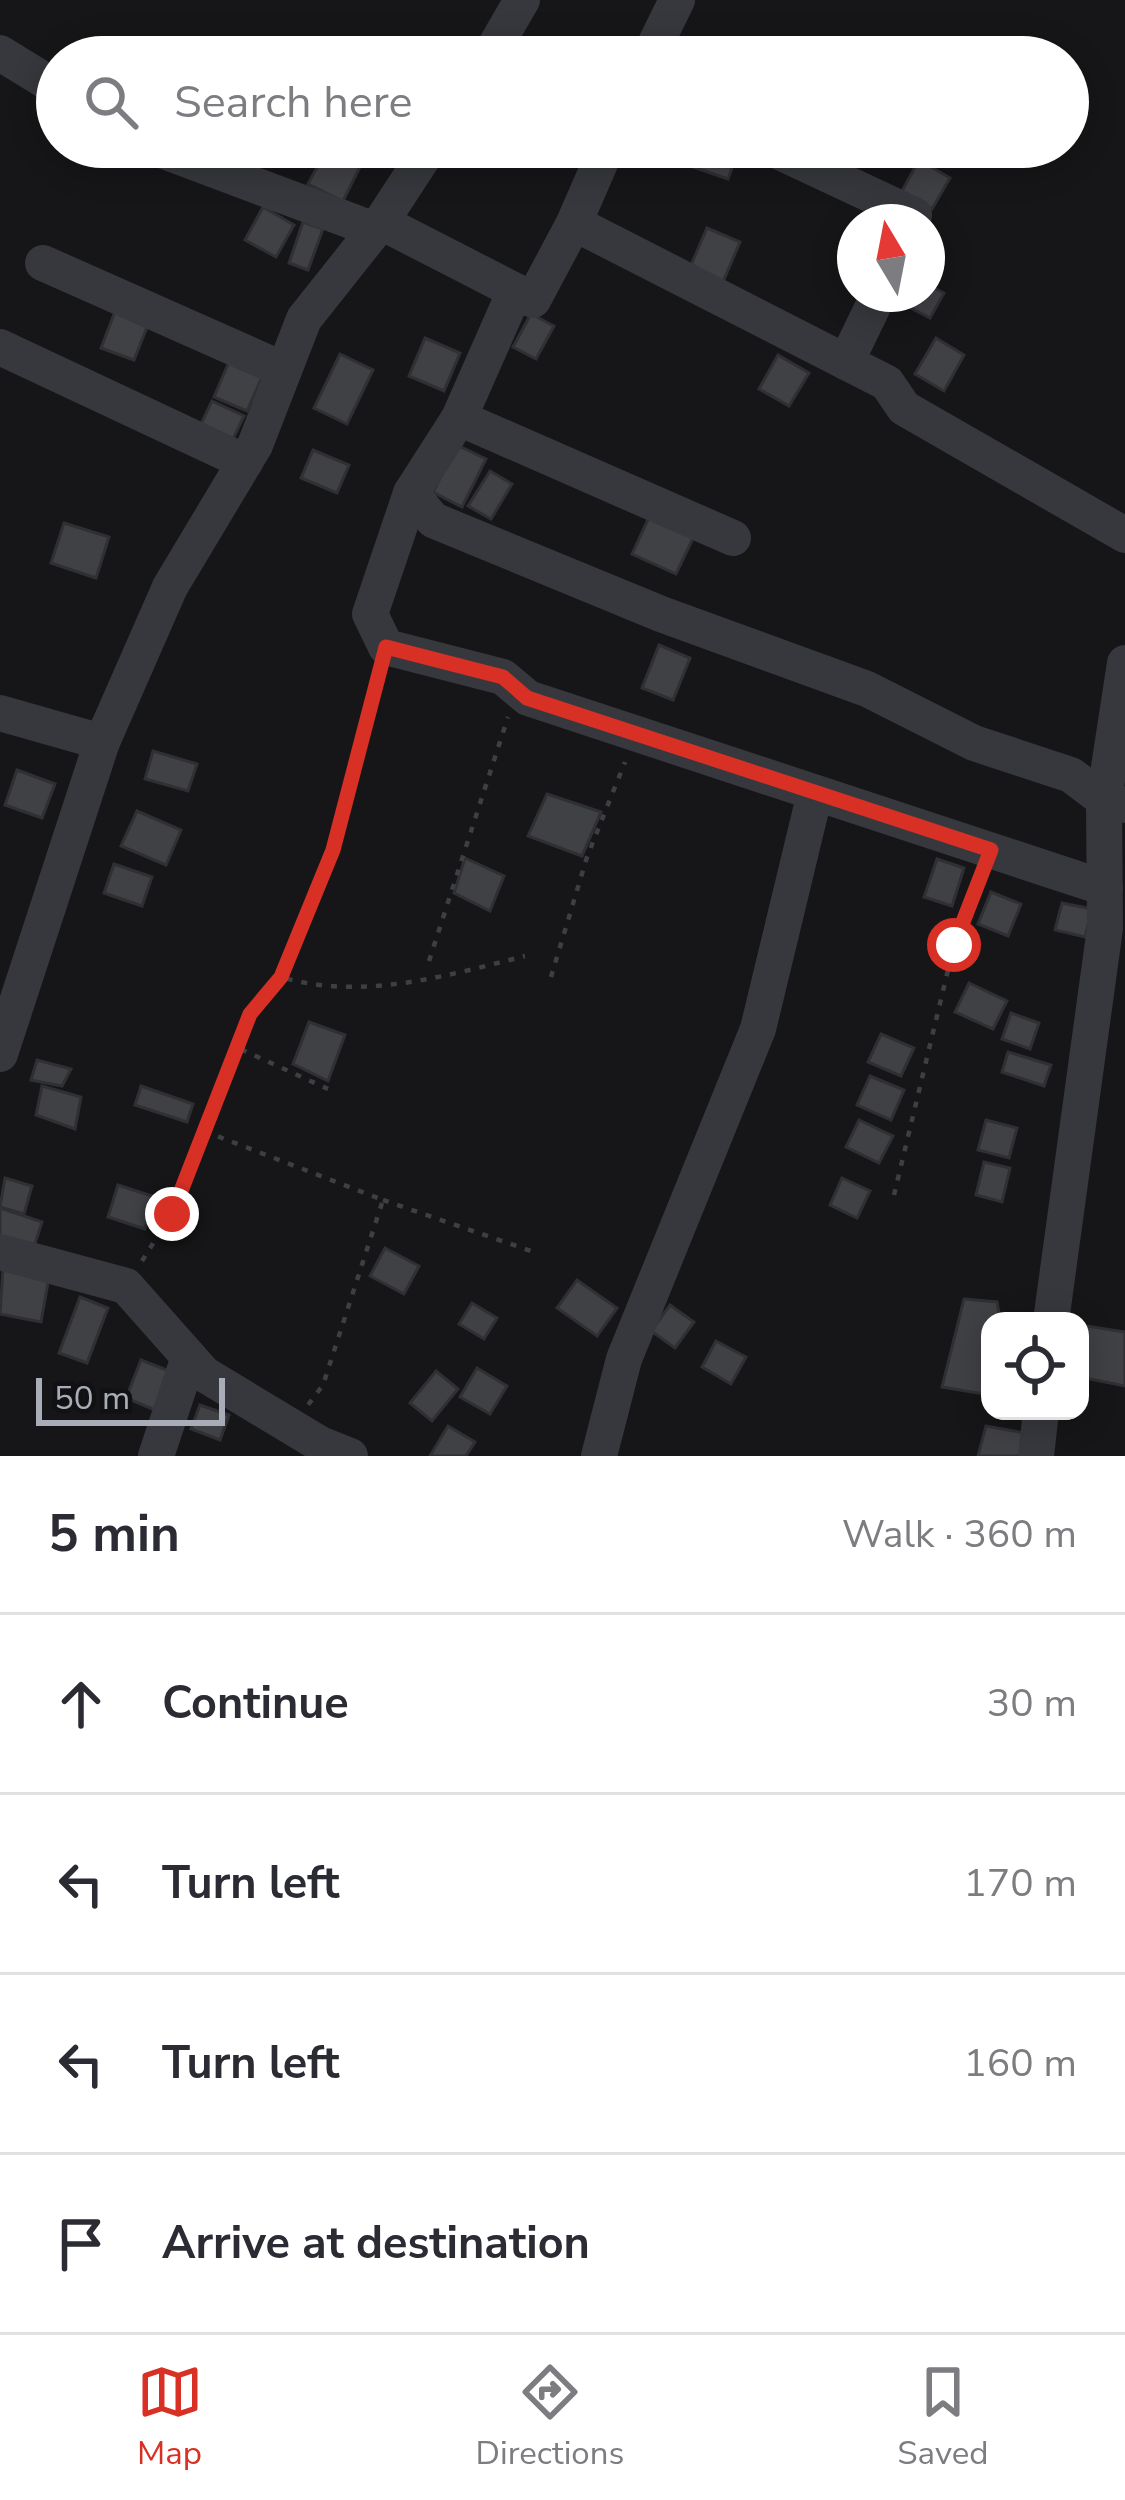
<!DOCTYPE html>
<meta charset="utf-8">
<style>
:root{--surface:#fff;--page:#f2f2f3;--text:#2b2b33;--muted:#7c7c81;--line:#e1e1e2;--accent:#d93025}
body{margin:0;font-family:"Nunito Sans",sans-serif;background:var(--page);color:var(--text)}
.controls{position:absolute;right:36px;bottom:36px;display:grid;overflow:hidden;border-radius:24px;box-shadow:0 6px 30px #0003}
.controls button{width:108px;height:108px;display:grid;place-items:center;padding:0;border:0;border-bottom:3px solid var(--line);background:var(--surface);color:var(--text);font:60px sans-serif}
.compass{position:absolute;left:837px;top:204px;width:108px;height:108px;border-radius:50%;background:var(--surface);box-shadow:0 6px 30px #0003;rotate:350deg}
.scale{position:absolute;left:36px;bottom:30px;width:189px;box-sizing:border-box;padding-left:12px;border:6px solid #a8adb8;border-top:0;font-size:33px;line-height:42px;white-space:nowrap;color:#a8adb8;-webkit-text-stroke:9px #111113;paint-order:stroke}
.stop{position:absolute;width:36px;height:36px;margin:-27px;border:9px solid #d93025;border-radius:50%;background:#fff}
.stop.end{background:#d93025;border-color:#fff;box-shadow:0 3px 12px #0008}
.list{margin:0;padding:0;list-style:none}
h2{display:flex;justify-content:space-between;align-items:center;height:156px;margin:0;padding:0 48px;font-size:51px}
h2 small{font-size:39px;font-weight:400;color:var(--muted)}
.list li{display:grid;grid-template-columns:78px 1fr auto;gap:36px;align-items:center;box-sizing:border-box;height:180px;padding:0 48px;border-top:3px solid var(--line)}
.list b{display:block;font-size:45px;white-space:nowrap}
.list em{font-size:39px;font-style:normal;color:var(--muted)}
.icon{flex:none;width:66px;height:66px;fill:none;stroke:currentColor;stroke-width:2;stroke-linecap:round;stroke-linejoin:round}
.map{position:relative;flex:none;width:1125px;height:1456px;overflow:hidden}
.search{position:absolute;background:var(--surface);box-shadow:0 6px 30px #0003;left:36px;right:36px;top:36px;height:132px;display:flex;align-items:center;gap:30px;box-sizing:border-box;padding:0 42px;border-radius:66px;color:var(--muted);font-size:45px}
.sheet{height:876px;background:var(--surface)}
nav{display:flex;justify-content:space-around;align-items:center;box-sizing:border-box;height:168px;border-top:3px solid var(--line);background:var(--surface);font-size:33px;color:var(--muted)}
nav a{display:grid;justify-items:center;gap:6px}
nav .on{color:var(--accent)}
.map>svg:first-child{display:block}
</style>
<div class="map">
<svg width="1125" height="1456" viewBox="0 0 1125 1456">
<rect width="100%" height="100%" fill="#161618"/>
<g fill="#404145" stroke="#303034" stroke-width="3">
<polygon points="700,147 738,151 728,179 693,167"/>
<polygon points="326,150 360,167 343,201 308,184"/>
<polygon points="919,160 950,178 932,209 902,191"/>
<polygon points="263,207 294,225 276,257 245,240"/>
<polygon points="303,222 323,229 308,270 289,263"/>
<polygon points="707,228 740,242 722,284 689,270"/>
<polygon points="927,284 944,293 930,318 890,297 927,294"/>
<polygon points="116,309 149,322 134,360 101,348"/>
<polygon points="531,314 554,326 536,359 513,347"/>
<polygon points="425,338 460,353 444,391 409,376"/>
<polygon points="936,338 964,355 944,391 915,374"/>
<polygon points="340,354 373,370 347,424 314,408"/>
<polygon points="778,355 809,373 789,406 759,389"/>
<polygon points="229,362 262,377 247,411 214,397"/>
<polygon points="212,401 244,416 232,441 200,426"/>
<polygon points="457,445 486,459 462,507 433,492"/>
<polygon points="313,450 349,465 337,493 301,478"/>
<polygon points="490,471 512,484 491,519 468,506"/>
<polygon points="652,511 696,532 676,574 632,554"/>
<polygon points="64,523 109,537 96,578 51,563"/>
<polygon points="659,645 690,658 673,700 642,688"/>
<polygon points="153,751 197,764 188,791 145,779"/>
<polygon points="17,770 55,784 42,818 5,805"/>
<polygon points="547,794 601,812 582,856 528,836"/>
<polygon points="137,811 181,830 166,865 121,846"/>
<polygon points="465,858 504,876 490,911 454,893"/>
<polygon points="937,859 964,868 952,906 924,897"/>
<polygon points="114,864 152,877 142,906 104,893"/>
<polygon points="991,892 1021,904 1008,936 978,924"/>
<polygon points="1062,903 1092,909 1085,937 1055,930"/>
<polygon points="969,983 1007,1001 993,1029 955,1012"/>
<polygon points="1011,1013 1039,1023 1030,1049 1002,1039"/>
<polygon points="309,1022 345,1035 328,1081 293,1064"/>
<polygon points="881,1034 914,1048 901,1076 868,1062"/>
<polygon points="1008,1052 1051,1065 1044,1086 1002,1072"/>
<polygon points="37,1060 71,1069 62,1086 31,1080"/>
<polygon points="870,1076 904,1090 891,1120 857,1105"/>
<polygon points="42,1086 81,1097 75,1129 36,1115"/>
<polygon points="141,1086 193,1104 187,1122 135,1105"/>
<polygon points="859,1120 893,1136 879,1163 846,1147"/>
<polygon points="986,1120 1017,1128 1009,1158 978,1150"/>
<polygon points="984,1162 1010,1168 1002,1202 976,1195"/>
<polygon points="5,1178 32,1186 24,1214 0,1207"/>
<polygon points="842,1178 870,1191 857,1218 830,1205"/>
<polygon points="118,1185 155,1197 145,1229 108,1217"/>
<polygon points="0,1208 42,1222 33,1250 0,1240"/>
<polygon points="385,1248 419,1266 404,1294 370,1276"/>
<polygon points="3,1269 49,1277 41,1322 0,1314"/>
<polygon points="577,1280 617,1308 597,1336 557,1308"/>
<polygon points="80,1297 108,1308 87,1363 59,1353"/>
<polygon points="964,1299 997,1302 1000,1318 1010,1321 990,1321 990,1395 942,1387"/>
<polygon points="472,1303 497,1318 484,1339 459,1324"/>
<polygon points="670,1305 694,1322 675,1348 651,1331"/>
<polygon points="1080,1325 1125,1332 1125,1386 1080,1377"/>
<polygon points="716,1341 746,1357 731,1384 702,1367"/>
<polygon points="141,1360 177,1374 162,1413 126,1398"/>
<polygon points="477,1368 507,1386 490,1414 460,1397"/>
<polygon points="436,1371 458,1389 432,1421 410,1403"/>
<polygon points="200,1405 229,1415 220,1440 191,1429"/>
<polygon points="448,1426 475,1442 466,1456 430,1456"/>
<polygon points="986,1426 1030,1434 1028,1456 978,1456"/>
</g>
<g fill="none" stroke-linecap="round" stroke-linejoin="round">
<g stroke="#3d3f44" stroke-width="4.5" stroke-dasharray="6 9" stroke-linecap="butt">
<polyline points="429,961 508,717"/>
<polyline points="281,977 333,850 379,676"/>
<polyline points="551,977 587,857 625,762"/>
<path d="M236 1047 250 1014 281 977C361 1001 446 976 525 956"/>
<polyline points="204,1131 383,1200 323,1385 308,1405"/>
<polyline points="894,1195 954,945 980,878"/>
<polyline points="383,1200 531,1251"/>
<polyline points="142,1261 172,1213 236,1047 328,1089"/>
</g>
<g stroke="#37383d" stroke-width="36">
<polyline points="0,53 57,88"/>
<polyline points="489,57 522,0"/>
<polyline points="649,57 677,0"/>
<polyline points="153,147 375,230"/>
<polyline points="769,147 914,215 911,222"/>
<polyline points="381,222 533,300 574,223 887,383 904,408 1125,535"/>
<polyline points="574,223 607,147"/>
<polyline points="43,263 284,370"/>
<polyline points="0,347 245,462"/>
<polyline points="846,362 879,294"/>
<polyline points="459,418 515,291"/>
<polyline points="411,493 370,614 386,647 503,677 528,698 1105,888"/>
<polyline points="733,538 459,418 411,493 433,520 661,614 867,689 974,743 1071,775 1104,800 1125,805"/>
<polyline points="0,713 102,742"/>
<polyline points="0,1054 102,742 170,587 255,445 304,319 381,222 430,147"/>
<polyline points="0,1252 126,1286 204,1374 320,1444 350,1456"/>
<polyline points="1051,1321 1105,928 1104,800 1125,663"/>
<polyline points="156,1456 189,1357"/>
<polyline points="599,1456 624,1359 758,1029 815,793"/>
<polyline points="1036,1456 1041,1411"/>
</g>
</g>
<g fill="none" stroke-linecap="round" stroke-linejoin="round">
<polyline stroke="#d93025" stroke-width="15" points="172,1214 250,1014 281,977 333,850 386,647 503,677 527,698 991,850 954,945"/>
</g>
</svg>
<div class="controls">
<button><svg class="icon" aria-label="locate" viewBox="0 0 24 24"><circle cx="12" cy="12" r="6"/><path d="M12 2v4M12 18v4M2 12h4M18 12h4"/></svg></button>
</div>
<svg class="compass" viewBox="-18 -18 36 36"><path d="M0-13l5 13h-10z" fill="#e53935"/><path d="M0 13l5-13h-10z" fill="#7c7c81"/></svg>
<div class="scale">50 m</div>
<div class="stop" style="left:954px;top:945px"></div>
<div class="stop end" style="left:172px;top:1214px"></div>
<div class="search"><svg class="icon" aria-label="search" viewBox="0 0 24 24"><circle cx="10" cy="10" r="6"/><path d="M15 15l6 6"/></svg>Search here</div>
</div>
<section class="sheet">
<h2>5 min<small>Walk · 360 m</small></h2>
<ul class="list">
<li><svg class="icon" aria-label="ahead" viewBox="0 0 24 24"><path d="M12 20V5M6 11l6-6 6 6"/></svg><div><b>Continue</b></div><em>30 m</em></li>
<li><svg class="icon" aria-label="left" viewBox="0 0 24 24"><path d="M17 20v-9H6M10 6l-5 5 5 5"/></svg><div><b>Turn left</b></div><em>170 m</em></li>
<li><svg class="icon" aria-label="left" viewBox="0 0 24 24"><path d="M17 20v-9H6M10 6l-5 5 5 5"/></svg><div><b>Turn left</b></div><em>160 m</em></li>
<li><svg class="icon" aria-label="arrive" viewBox="0 0 24 24"><path d="M6 21V4h12l-3 4 3 4H6"/></svg><div><b>Arrive at destination</b></div></li>
</ul>
</section>
<nav>
<a class="on"><svg class="icon" aria-label="map" viewBox="0 0 24 24"><path d="M3 6l6-2 6 2 6-2v14l-6 2-6-2-6 2zM9 4v14M15 6v14"/></svg>Map</a>
<a><svg class="icon" aria-label="directions" viewBox="0 0 24 24"><path d="M12 3l9 9-9 9-9-9zM9 14v-3h6M13 9l2 2-2 2"/></svg>Directions</a>
<a><svg class="icon" aria-label="saved" viewBox="0 0 24 24"><path d="M7 4h10v16l-5-4-5 4z"/></svg>Saved</a>
</nav>
